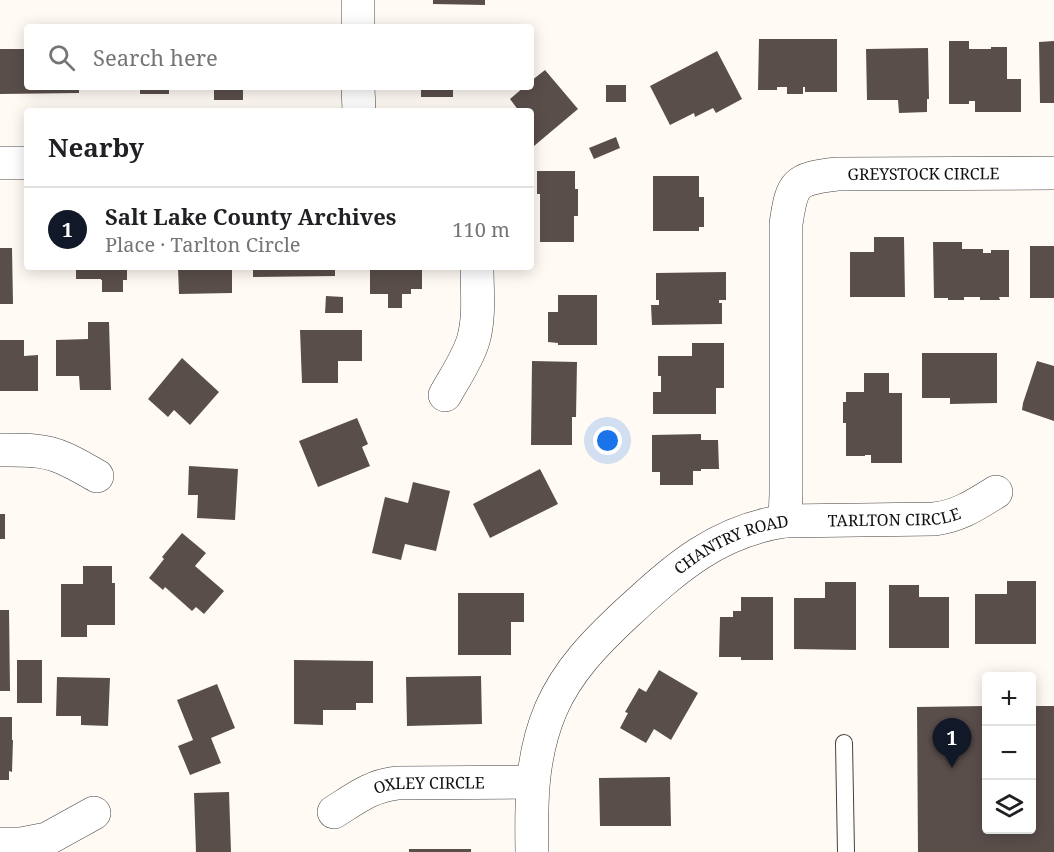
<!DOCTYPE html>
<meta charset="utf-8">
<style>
:root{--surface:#fff;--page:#f6f6f6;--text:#202124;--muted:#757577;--line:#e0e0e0;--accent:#111827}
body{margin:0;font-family:"Noto Serif",serif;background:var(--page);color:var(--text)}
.controls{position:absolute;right:18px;bottom:18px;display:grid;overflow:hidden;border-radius:6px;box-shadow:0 3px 15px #0003}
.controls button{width:54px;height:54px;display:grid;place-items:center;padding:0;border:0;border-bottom:2px solid var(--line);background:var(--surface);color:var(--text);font:30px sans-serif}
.you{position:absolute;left:608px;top:441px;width:21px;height:21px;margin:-15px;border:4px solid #fff;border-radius:50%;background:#1a73e8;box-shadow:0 0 0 9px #1a73e833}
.badge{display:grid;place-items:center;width:39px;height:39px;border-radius:50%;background:var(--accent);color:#fff;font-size:20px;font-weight:700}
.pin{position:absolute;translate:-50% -50px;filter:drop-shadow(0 2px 3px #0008)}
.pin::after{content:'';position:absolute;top:32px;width:21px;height:18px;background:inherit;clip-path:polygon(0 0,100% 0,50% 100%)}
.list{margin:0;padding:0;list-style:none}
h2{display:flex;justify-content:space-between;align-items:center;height:78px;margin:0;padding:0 24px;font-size:26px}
h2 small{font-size:20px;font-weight:400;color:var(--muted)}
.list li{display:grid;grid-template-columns:39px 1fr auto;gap:18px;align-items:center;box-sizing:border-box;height:84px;padding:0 24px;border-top:2px solid var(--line)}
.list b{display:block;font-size:22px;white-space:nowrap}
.list p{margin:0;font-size:20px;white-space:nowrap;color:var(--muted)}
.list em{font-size:20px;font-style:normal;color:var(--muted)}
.icon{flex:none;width:33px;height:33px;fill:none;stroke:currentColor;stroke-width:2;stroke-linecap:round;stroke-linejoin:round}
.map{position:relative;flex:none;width:1054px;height:852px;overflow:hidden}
.search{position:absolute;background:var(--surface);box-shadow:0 3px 15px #0003;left:24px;top:24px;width:510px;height:66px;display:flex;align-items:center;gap:15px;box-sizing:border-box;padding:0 21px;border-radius:6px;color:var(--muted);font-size:22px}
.panel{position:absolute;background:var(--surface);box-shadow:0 3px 15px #0003;left:24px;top:108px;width:510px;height:162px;border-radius:6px}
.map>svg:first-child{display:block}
</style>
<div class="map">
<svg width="1054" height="852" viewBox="0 0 1054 852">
<rect width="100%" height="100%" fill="#fffaf3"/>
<g fill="#5a4e4b">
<polygon points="433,0 485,0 485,5 433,4"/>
<polygon points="759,39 837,39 837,92 805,92 805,87 803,87 803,94 787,94 787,87 777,87 777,90 758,90"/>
<polygon points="949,41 969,41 969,49 991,49 991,47 1007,47 1007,79 1021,79 1021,112 975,112 975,101 969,101 969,104 949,104"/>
<polygon points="1054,41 1054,103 1040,103 1039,42"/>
<polygon points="928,48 929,99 927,99 927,112 899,113 898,100 867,100 866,49"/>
<polygon points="0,49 27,49 27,87 79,87 79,93 0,94"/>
<polygon points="717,51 742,99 716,113 713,108 695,117 694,113 670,125 650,86"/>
<polygon points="545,70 578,109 534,146 531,142 531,111 519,111 510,99 524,87 531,87 531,81"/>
<rect x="606" y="85" width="20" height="17"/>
<rect x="140" y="87" width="29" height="7"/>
<rect x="214" y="87" width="29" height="13"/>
<rect x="421" y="87" width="32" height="10"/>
<polygon points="616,137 620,148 594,159 589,148"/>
<polygon points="537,171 575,171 575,189 578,189 578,216 574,216 574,242 540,242 540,194 537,194"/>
<polygon points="653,176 699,176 699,197 704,197 704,227 699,227 699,231 653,231"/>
<polygon points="874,237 904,237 905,297 850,297 850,252 874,252"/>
<polygon points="933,242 962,242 962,249 983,249 983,253 991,253 991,250 1009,250 1009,297 999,297 1000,300 980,300 980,297 964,297 964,300 948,300 948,298 934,298"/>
<rect x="1030" y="246" width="24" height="52"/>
<polygon points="0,248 12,248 13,304 0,304"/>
<polygon points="76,267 127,267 127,280 123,280 123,292 102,292 102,280 101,280 101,279 76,279"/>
<polygon points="178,267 232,267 232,293 179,294"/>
<polygon points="253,267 335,267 335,276 253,277"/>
<polygon points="370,267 422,267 422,289 411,289 411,294 402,294 402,308 388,308 388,294 370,294"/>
<polygon points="726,272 726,300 719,300 719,303 722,303 722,324 652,325 651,305 659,305 659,300 656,300 656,273"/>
<polygon points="558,295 597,295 597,345 558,345 558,343 548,342 548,312 558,312"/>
<polygon points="326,296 343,297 343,313 325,313"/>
<polygon points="88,322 109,322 111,390 80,390 79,376 56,376 56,340 88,339"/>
<polygon points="300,330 362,330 362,361 338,361 338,383 302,383"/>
<polygon points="0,340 24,340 24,356 38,355 38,391 0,391"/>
<polygon points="692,343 724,343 724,388 716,388 716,414 653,414 653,392 661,392 661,376 658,376 658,356 692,356"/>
<polygon points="922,353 997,353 997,403 950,404 950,398 922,398"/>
<polygon points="182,358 219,392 190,425 174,410 168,417 148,399"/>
<polygon points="532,361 577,362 576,417 572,417 572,445 531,445"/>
<polygon points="1037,361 1054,366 1054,421 1022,410 1023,403"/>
<polygon points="864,373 889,373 889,393 902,393 902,463 871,463 871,455 865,455 865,456 846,456 846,423 843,423 843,402 846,402 846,392 864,392"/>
<polygon points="357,418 368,444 362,447 370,466 318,487 299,441"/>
<polygon points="701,434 701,440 718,440 719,469 701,469 701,471 693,471 693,485 660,485 660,472 652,472 652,435"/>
<polygon points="189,466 238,469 235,520 197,518 198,495 188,495"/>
<polygon points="540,469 558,504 490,538 473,504"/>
<polygon points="413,482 450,491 436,551 405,544 401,560 372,553 385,497 408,503"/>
<rect x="0" y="514" width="5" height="25"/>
<polygon points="182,533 206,553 195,566 224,591 204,614 196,607 192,611 165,587 163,590 149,578 164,559 162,557"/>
<polygon points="83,566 112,566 112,583 115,583 115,625 87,625 87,637 61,637 61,584 83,584"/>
<polygon points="1007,581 1036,581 1036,644 975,644 975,594 1007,594"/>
<polygon points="825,582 856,582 856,650 794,649 794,598 825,598"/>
<polygon points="889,585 919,585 919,597 949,597 949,648 889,648"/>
<polygon points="458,593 524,593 524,622 511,622 511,655 458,655"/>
<polygon points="741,597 773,597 773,660 741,660 741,657 719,657 720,617 733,617 733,611 741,611"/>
<polygon points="0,610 9,610 10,691 0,691"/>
<rect x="17" y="660" width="25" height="43"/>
<polygon points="294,660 373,661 373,703 356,703 356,710 323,710 323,725 294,724"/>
<polygon points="659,670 698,693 671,740 654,729 646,743 620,728 628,713 625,712 639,688 646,692"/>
<polygon points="481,676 482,724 407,726 406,677"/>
<polygon points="57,677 110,678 108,726 81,725 81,716 56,716"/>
<polygon points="217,684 235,728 211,738 221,763 190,775 178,746 193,740 177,700"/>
<polygon points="986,706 986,830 1032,830 1032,706 1054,706 1054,852 918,852 917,707"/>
<polygon points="0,717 12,717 12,740 13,740 12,772 9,771 9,780 0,780"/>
<polygon points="670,777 671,826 600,826 599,778"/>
<polygon points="229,792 231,852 196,852 194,793"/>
<rect x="409" y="849" width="62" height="3"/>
</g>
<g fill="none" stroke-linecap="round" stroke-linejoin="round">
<defs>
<polyline id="lane" points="844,743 846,852"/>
<g id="street">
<polyline points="358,0 358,27"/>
<polyline points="358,87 359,111"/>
<polyline points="0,163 27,163"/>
<path d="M445 395C455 377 467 360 473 341 480 318 477 291 477 267"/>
<path d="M0 450C21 450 43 449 63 458 75 463 86 470 97 476"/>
<path id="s1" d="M785 521 786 494V224C792 182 795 179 837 174L1054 173"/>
<path id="s2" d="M334 812C356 798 371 786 397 783L532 782"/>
<polyline points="0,844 21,844 47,839 94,813"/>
<path id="s3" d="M532 852C531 802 531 756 551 709 568 670 596 642 627 613 676 568 717 531 785 521L934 519C959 516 975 505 996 492"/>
</g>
</defs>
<use href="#lane" stroke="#434343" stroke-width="18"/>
<use href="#street" stroke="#434343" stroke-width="34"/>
<use href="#lane" stroke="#fff" stroke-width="16"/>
<use href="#street" stroke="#fff" stroke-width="33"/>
</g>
<g text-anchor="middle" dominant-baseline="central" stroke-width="6" stroke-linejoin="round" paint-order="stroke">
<g font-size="16" fill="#101010" stroke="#fff">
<text stroke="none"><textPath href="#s1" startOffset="466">GREYSTOCK CIRCLE</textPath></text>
<text stroke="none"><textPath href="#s3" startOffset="564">TARLTON CIRCLE</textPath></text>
<text stroke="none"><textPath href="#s3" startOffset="396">CHANTRY ROAD</textPath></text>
<text stroke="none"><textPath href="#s2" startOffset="102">OXLEY CIRCLE</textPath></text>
</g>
</g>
</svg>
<div class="controls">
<button>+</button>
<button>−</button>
<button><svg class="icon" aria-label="layers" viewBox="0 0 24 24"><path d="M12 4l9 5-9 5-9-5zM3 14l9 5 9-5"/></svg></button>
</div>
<div class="you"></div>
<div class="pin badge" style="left:952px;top:768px">1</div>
<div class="search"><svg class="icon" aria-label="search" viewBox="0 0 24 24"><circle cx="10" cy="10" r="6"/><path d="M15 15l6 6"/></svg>Search here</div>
<section class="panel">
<h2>Nearby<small></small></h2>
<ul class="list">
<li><span class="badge">1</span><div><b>Salt Lake County Archives</b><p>Place · Tarlton Circle</p></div><em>110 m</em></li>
</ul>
</section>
</div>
